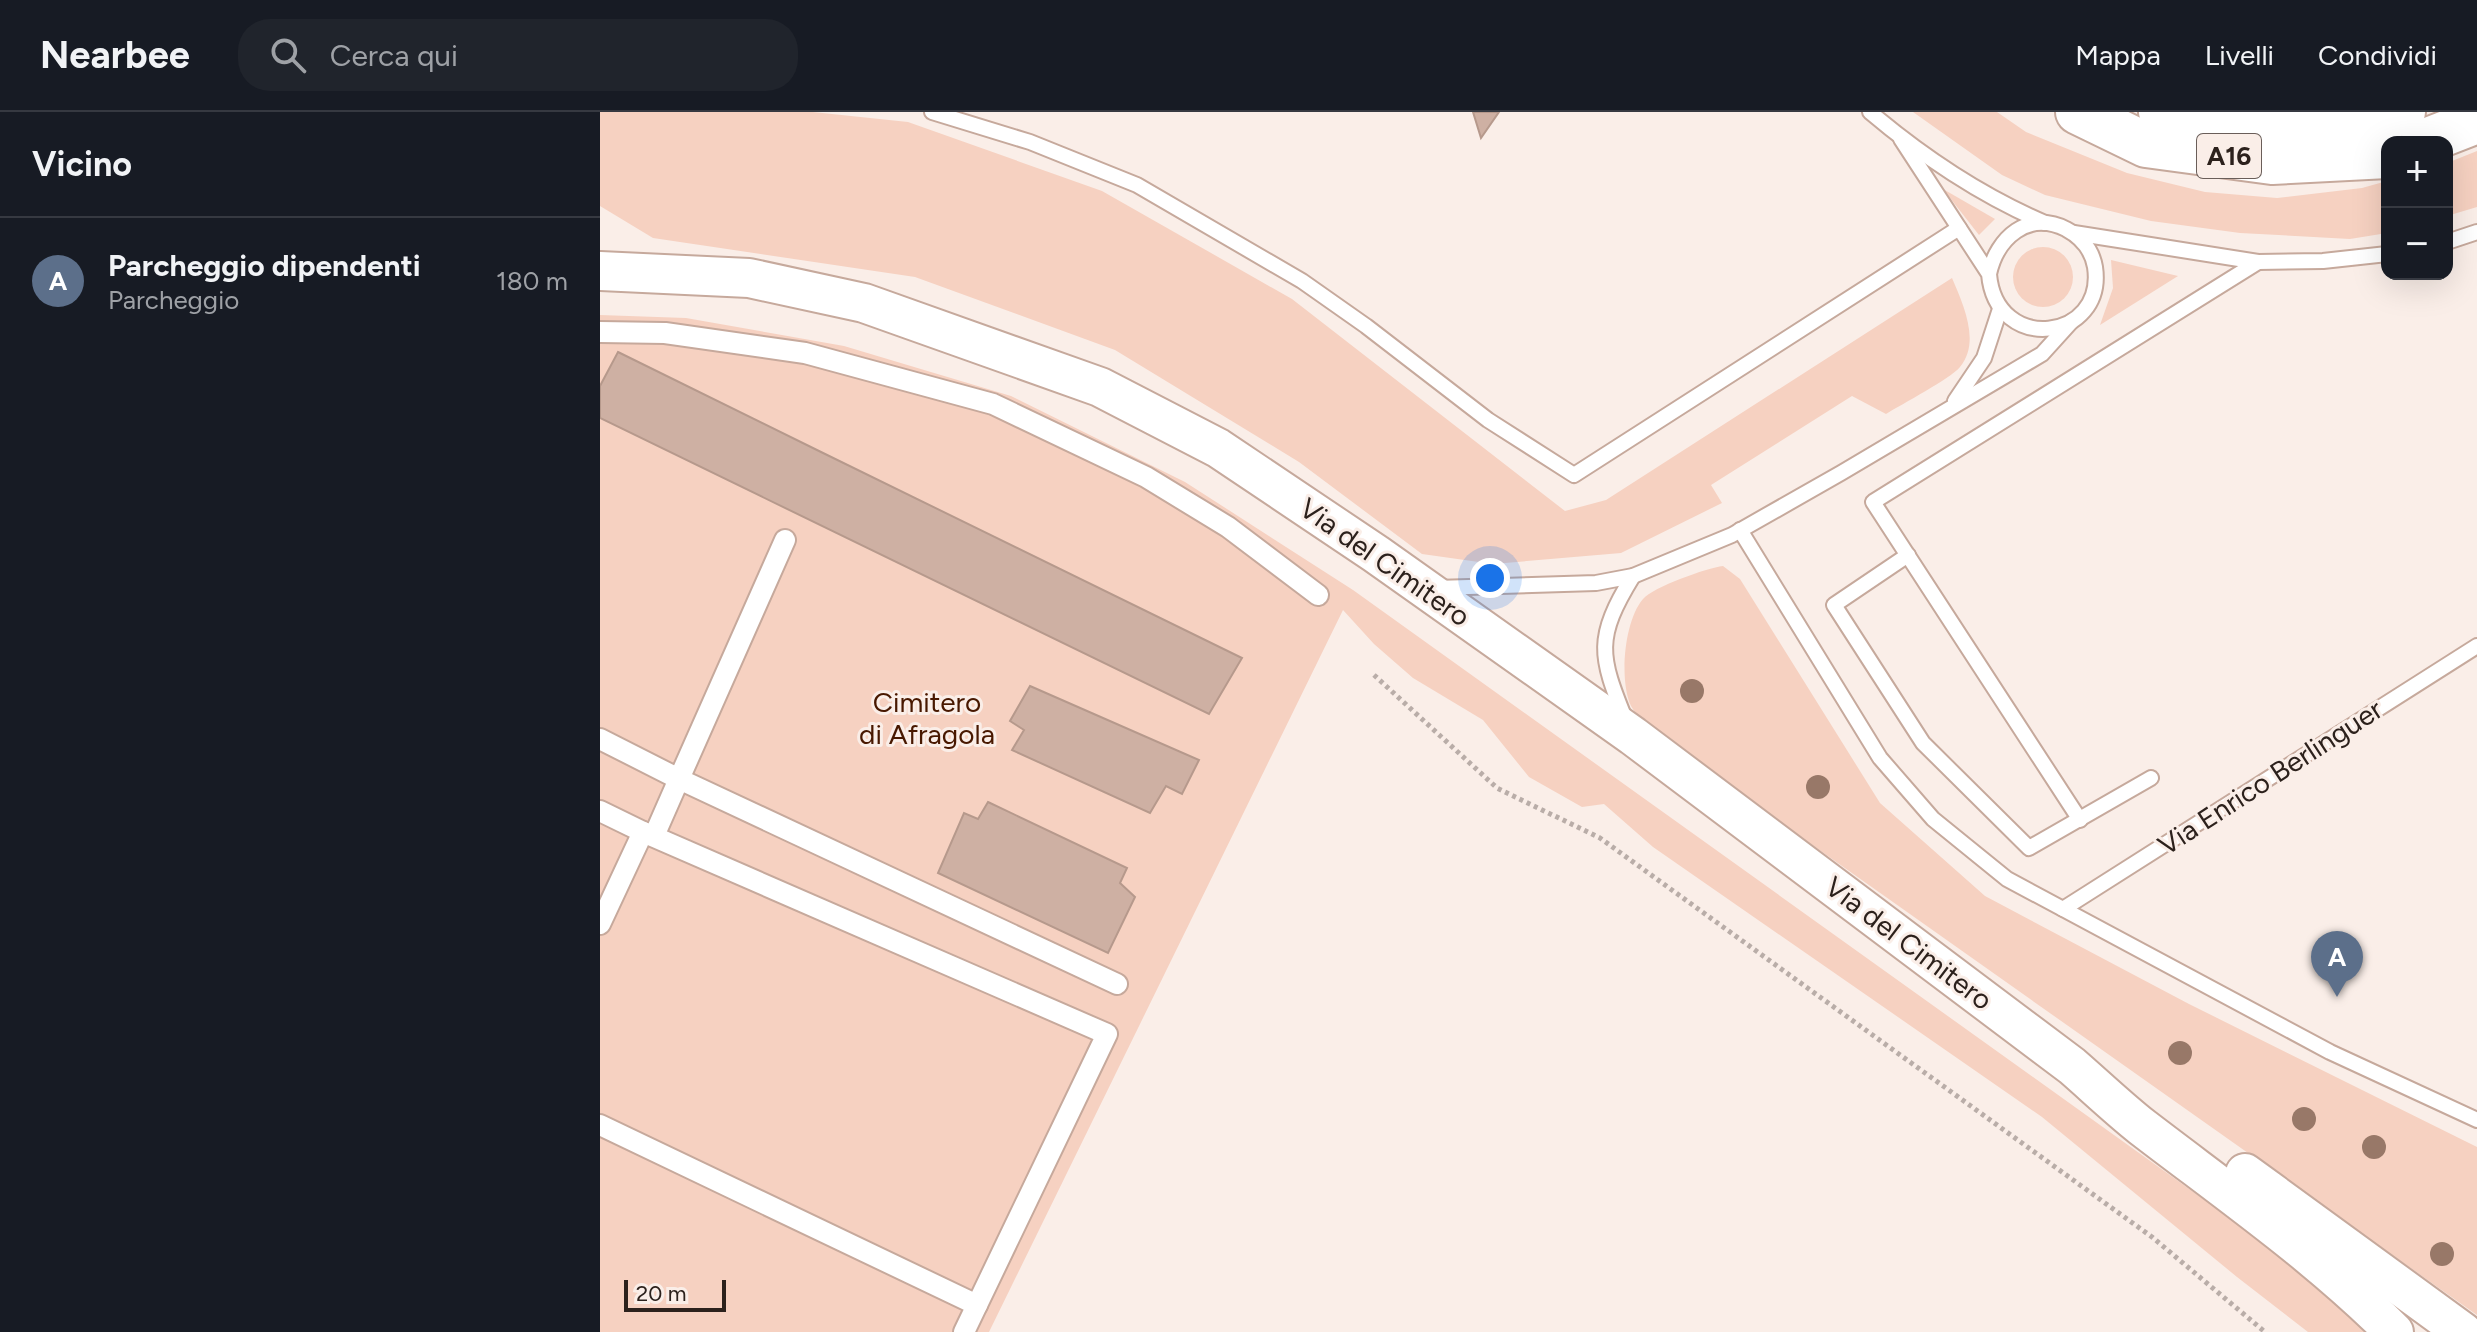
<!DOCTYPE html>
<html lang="it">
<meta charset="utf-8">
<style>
:root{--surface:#171b24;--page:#20242c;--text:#f1f3f6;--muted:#9ea1a6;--line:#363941;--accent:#db2777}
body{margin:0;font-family:Figtree,sans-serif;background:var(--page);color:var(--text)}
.controls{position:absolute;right:24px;top:24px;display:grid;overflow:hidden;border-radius:16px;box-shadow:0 8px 32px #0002}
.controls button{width:72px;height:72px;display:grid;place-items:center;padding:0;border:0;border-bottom:2px solid var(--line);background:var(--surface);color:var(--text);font:40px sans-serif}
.scale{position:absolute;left:24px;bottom:20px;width:102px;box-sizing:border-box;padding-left:8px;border:4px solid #2c211c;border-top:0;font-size:22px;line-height:28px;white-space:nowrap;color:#2c211c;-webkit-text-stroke:6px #faeee8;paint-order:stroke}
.you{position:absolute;left:890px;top:466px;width:28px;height:28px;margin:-20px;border:6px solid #fff;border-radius:50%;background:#1a73e8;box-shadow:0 0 0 12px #1a73e833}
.badge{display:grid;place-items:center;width:52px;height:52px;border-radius:50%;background:var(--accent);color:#fff;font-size:26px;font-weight:700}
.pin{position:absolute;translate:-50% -66px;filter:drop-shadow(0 2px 4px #0008)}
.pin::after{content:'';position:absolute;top:42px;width:28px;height:24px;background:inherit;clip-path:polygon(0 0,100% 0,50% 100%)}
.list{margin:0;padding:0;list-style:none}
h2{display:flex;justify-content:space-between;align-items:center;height:104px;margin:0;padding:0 32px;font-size:34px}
h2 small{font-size:26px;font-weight:400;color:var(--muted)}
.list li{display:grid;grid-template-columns:52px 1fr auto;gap:24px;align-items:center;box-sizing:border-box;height:128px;padding:0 32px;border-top:2px solid var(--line)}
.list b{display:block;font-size:30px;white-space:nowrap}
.list p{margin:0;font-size:26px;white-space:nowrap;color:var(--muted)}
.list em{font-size:26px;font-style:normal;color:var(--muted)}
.icon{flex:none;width:44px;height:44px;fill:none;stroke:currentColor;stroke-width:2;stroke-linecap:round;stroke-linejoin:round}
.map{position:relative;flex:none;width:1877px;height:1220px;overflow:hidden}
header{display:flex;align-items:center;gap:48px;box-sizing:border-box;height:112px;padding:0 40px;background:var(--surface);border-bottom:2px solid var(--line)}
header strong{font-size:38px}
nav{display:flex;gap:44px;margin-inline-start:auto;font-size:28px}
.search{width:560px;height:72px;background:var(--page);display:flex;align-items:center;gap:20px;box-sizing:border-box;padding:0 28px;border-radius:32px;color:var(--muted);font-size:30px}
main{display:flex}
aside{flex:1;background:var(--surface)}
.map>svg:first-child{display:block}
</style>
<header>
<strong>Nearbee</strong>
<div class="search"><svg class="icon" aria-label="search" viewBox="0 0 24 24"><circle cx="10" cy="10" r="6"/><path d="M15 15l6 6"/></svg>Cerca qui</div>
<nav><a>Mappa</a><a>Livelli</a><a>Condividi</a></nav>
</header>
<main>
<aside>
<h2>Vicino<small></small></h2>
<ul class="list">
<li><span class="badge" style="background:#5c6f8a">A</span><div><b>Parcheggio dipendenti</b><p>Parcheggio</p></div><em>180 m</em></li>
</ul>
</aside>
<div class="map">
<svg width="1877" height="1220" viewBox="0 0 1877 1220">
<rect width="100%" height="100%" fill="#faeee8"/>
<g fill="#f6d1c1">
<path d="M0 0H213L308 10 502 79 692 187 965 399 1006 388 1352 166C1363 192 1381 230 1360 255 1350 267 1302 292 1286 302L1252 284 1111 373 1122 391 1021 441 893 452 822 442 699 350 515 238 315 165 53 126 0 94Z"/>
<polygon points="1313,0 1397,0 1426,20 1527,61 1605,80 1677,86 1762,76 1787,69 1787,121 1750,127 1640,121 1551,109 1445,83 1402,63"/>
<polygon points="1877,39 1877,95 1847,104 1847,51"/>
<polygon points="1343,77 1395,107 1379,123"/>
<circle cx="1443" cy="165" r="30"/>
<polygon points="1511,148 1578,164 1500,213 1513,176"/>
<polygon points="0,203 86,206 244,234 411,284 585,370 753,478 1761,1200 1775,1220 1708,1220 1637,1165 1442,1005 1053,735 1004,692 982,695 929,665 883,608 813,566 774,532 743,498 389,1220 0,1220"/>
<path d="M1123 454 1140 467 1280 691 1385 784 1589 892 1877 1035V1203L1051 619C1044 611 1036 603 1031 594 1019 569 1024 509 1043 487 1053 475 1107 456 1123 454Z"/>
</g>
<g fill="#ceb0a3" stroke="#b6998c" stroke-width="2">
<polygon points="873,0 899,0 881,26"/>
<polygon points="18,240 219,339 642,546 609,602 0,306 0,274"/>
<polygon points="430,574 599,648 582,682 566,674 550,701 412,638 424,618 410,609"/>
<polygon points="388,690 527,756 520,771 535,785 508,841 338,761 364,701 378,707"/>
</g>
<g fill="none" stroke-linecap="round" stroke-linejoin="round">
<defs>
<g id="service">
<polyline points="332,0 430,30 537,73 702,169 766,214 888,308 974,363 1359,116"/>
<path d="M1270 0C1322 44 1382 84 1445 111"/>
<path d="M1301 27 1389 162C1396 243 1506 229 1495 155 1492 138 1481 125 1466 117 1428 98 1397 126 1389 162"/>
<polyline points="1474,121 1658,150 1723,149 1787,142"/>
<polyline points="1847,130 1877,120"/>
<polyline points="1355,289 1384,246 1400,197"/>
<polyline points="1140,418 1280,646 1333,707 1407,767 1730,940 1877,1008"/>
<polyline points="1308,443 1234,493 1323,631 1429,736 1551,666"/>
<polyline points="836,476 996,471 1033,464 1132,423 1241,361 1442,242 1471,210"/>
<path d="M1026 609C999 543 995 526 1033 464"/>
<polyline points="1480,708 1273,390 1658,150"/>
<polyline points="1463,797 1877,534"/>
</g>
<g id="pedestrian">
<polyline points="0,220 65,221 205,241 393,292 546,365 628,415 718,483"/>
<polyline points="185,428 79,667 517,872"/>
<polyline points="0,627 79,667 54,724"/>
<polyline points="0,699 43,720"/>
<polyline points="0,812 43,720 507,922 364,1220"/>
<polyline points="0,1013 377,1193"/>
</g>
<g id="secondary">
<path d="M0 159 149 166 264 191 500 275 618 336 776 442 1033 624 1472 954C1495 974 1518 996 1542 1015 1628 1081 1717 1143 1794 1220"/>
<polyline points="1645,1061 1863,1220"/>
</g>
<g id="motorway">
<polyline points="1478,0 1546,33 1672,50 1787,44"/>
<polyline points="1561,0 1656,22 1771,12 1803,0"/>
<polyline points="1823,30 1877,9"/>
</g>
</defs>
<use href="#service" stroke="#c6a99c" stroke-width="18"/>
<use href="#pedestrian" stroke="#c6a99c" stroke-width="24"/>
<use href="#secondary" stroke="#c6a99c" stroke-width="42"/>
<use href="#motorway" stroke="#c6a99c" stroke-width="48"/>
<polyline stroke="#b9ada8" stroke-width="5" stroke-dasharray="4 4" stroke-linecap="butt" points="774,563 897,676 1000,726 1552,1125 1665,1220"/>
<use href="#service" stroke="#fff" stroke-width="14"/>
<use href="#pedestrian" stroke="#fff" stroke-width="20"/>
<use href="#secondary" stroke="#fff" stroke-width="38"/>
<use href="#motorway" stroke="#fff" stroke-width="44"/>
</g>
<g fill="#987868">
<circle cx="1092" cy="579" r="12"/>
<circle cx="1218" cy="675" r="12"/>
<circle cx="1580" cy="941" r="12"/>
<circle cx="1704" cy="1007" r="12"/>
<circle cx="1774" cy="1035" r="12"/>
<circle cx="1842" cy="1142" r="12"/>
</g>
<g text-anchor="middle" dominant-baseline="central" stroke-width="6" stroke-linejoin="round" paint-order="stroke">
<rect fill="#faeee8" stroke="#6a5e59" stroke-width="2" x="1597" y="22" width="64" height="44" rx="6"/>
<g font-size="26" font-weight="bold" fill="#2c211c">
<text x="1629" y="44">A16</text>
</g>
<g font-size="28" fill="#2c211c" stroke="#faeee8">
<text transform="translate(785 450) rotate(35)">Via del Cimitero</text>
<text transform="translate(1670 665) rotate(-33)">Via Enrico Berlinguer</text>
<text transform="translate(1309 831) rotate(37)">Via del Cimitero</text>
</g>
<g font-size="28" fill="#481800" stroke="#faeee8">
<text x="327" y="590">Cimitero<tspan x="327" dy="32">di Afragola</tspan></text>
</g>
</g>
</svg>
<div class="controls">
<button>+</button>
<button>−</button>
</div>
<div class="scale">20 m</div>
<div class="you"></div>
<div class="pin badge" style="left:1737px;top:885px;background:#5c6f8a">A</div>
</div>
</main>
